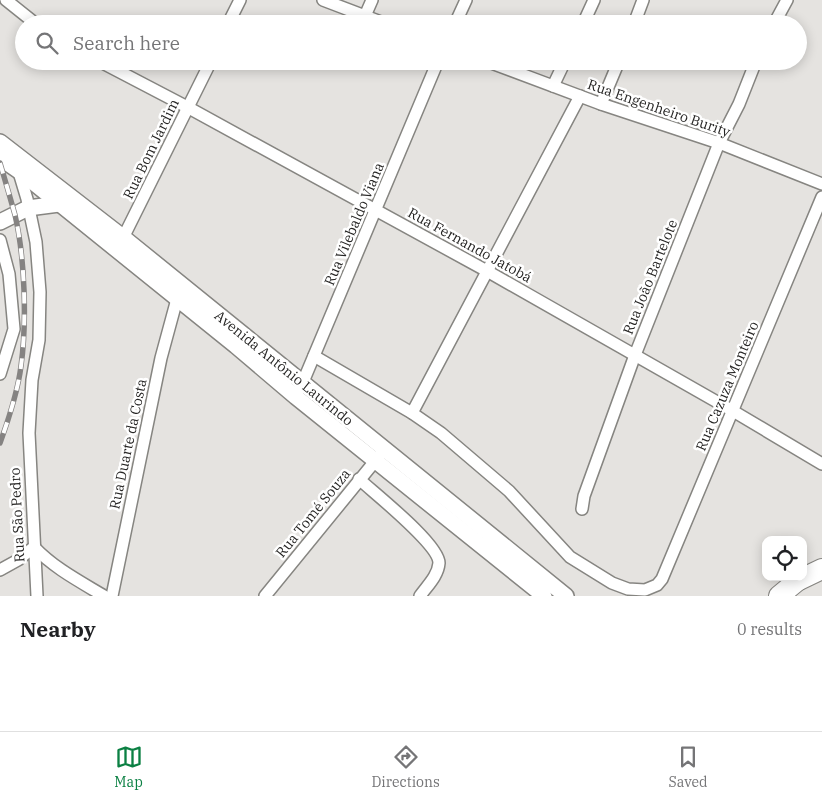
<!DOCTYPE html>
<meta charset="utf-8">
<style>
:root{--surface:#fff;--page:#f6f6f6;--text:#202124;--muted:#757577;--line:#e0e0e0;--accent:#0b8043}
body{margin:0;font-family:"IBM Plex Serif",serif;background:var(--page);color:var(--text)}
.controls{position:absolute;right:15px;bottom:15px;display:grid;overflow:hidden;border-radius:10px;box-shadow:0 2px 12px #0003}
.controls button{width:45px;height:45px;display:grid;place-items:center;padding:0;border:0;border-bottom:1px solid var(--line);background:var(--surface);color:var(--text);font:25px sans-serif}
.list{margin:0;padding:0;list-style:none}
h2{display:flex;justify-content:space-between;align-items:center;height:65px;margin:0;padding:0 20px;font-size:21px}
h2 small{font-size:16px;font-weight:400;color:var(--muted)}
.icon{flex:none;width:28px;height:28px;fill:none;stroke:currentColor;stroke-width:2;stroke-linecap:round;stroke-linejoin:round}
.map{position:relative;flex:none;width:822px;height:596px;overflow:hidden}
.search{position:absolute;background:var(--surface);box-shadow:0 2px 12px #0003;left:15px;right:15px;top:15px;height:55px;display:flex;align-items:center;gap:12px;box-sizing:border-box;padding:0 18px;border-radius:28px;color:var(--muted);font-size:19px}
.sheet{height:135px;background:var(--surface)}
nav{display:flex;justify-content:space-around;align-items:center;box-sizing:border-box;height:70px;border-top:1px solid var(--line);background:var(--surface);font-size:14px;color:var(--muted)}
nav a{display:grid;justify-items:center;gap:2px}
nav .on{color:var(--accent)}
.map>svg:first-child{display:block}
</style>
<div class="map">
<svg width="822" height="596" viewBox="0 0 822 596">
<rect width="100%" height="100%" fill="#e5e3e0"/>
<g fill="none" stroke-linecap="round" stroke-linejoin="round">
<defs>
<g id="street">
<polyline points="6,0 36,24"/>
<polyline points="323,0 386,24"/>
<polyline points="365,16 372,0"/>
<polyline points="228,24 240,0"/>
<polyline points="455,24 466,0"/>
<polyline points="583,24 594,0"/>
<polyline points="634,24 643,0"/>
<polyline points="774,24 787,0"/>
<polyline points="99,61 189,108 487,271 733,411 822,464"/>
<polyline points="486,61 601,104 719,143 822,184"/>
<polyline points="553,86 565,61"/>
<polyline points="601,104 619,61"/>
<polyline points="18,169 27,199 36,242 40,292 39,340 32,380 29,433 37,596"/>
<polyline points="0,240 9,274 14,329 0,374"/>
<polyline points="120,244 211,61"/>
<polyline points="314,356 412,413 441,433 509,491 570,557 612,583 628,589 645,590 657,585 662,579 822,197"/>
<polyline points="300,389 438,61"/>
<polyline points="412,413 580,96"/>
<path d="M359 479C374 493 439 544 439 563 438 576 427 586 420 596"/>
<polyline points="582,509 584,496 635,355 719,143 739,104 756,61"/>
<path d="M0 570 18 560 34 547C54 568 79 581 104 596"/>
<polyline points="112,596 161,358 177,299"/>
<polyline points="265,596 380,455"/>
</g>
<g id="secondary">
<polyline points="0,142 124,238 566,596"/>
<polyline points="0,158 19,171 236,346 296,397 544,596"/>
<polyline points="0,222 28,208 59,204"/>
</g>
<g id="highway">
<polyline points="799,580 822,569"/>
<polyline points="779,596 802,577"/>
</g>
</defs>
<use href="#street" stroke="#868581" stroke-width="14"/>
<use href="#secondary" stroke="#868581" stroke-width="18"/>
<use href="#highway" stroke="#868581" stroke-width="22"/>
<use href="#street" stroke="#fff" stroke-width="11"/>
<use href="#secondary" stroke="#fff" stroke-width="15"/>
<use href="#highway" stroke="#fff" stroke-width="20"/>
<defs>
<path id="rail" d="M0 163C5 180 10 197 15 215 25 258 27 322 21 366 18 390 8 421 0 443"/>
</defs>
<use href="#rail" stroke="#858382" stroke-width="5.5"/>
<use href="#rail" stroke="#fff" stroke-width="4" stroke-dasharray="11" stroke-linecap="butt"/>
</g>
<g text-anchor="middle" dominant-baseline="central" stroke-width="5" stroke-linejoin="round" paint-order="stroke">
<g font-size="14" fill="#262524" stroke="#fff">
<text transform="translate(659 108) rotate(19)">Rua Engenheiro Burity</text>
<text transform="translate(151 149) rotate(-64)">Rua Bom Jardim</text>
<text transform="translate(354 224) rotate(-67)">Rua Vilebaldo Viana</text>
<text transform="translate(470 245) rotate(29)">Rua Fernando Jatobá</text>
<text transform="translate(650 277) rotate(-68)">Rua João Bartelote</text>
<text transform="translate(284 368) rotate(39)">Avenida Antônio Laurindo</text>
<text transform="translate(727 386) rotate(-67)">Rua Cazuza Monteiro</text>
<text transform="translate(128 444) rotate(-78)">Rua Duarte da Costa</text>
<text transform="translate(313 513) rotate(-51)">Rua Tomé Souza</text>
<text transform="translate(17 515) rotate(-93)">Rua São Pedro</text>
</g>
</g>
</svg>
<div class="controls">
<button><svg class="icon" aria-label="locate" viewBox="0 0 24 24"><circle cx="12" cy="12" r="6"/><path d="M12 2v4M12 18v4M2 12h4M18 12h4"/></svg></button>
</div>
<div class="search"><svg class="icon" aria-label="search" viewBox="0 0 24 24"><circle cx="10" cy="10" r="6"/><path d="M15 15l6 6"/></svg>Search here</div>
</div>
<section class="sheet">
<h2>Nearby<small>0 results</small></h2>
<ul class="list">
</ul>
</section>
<nav>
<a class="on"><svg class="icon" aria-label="map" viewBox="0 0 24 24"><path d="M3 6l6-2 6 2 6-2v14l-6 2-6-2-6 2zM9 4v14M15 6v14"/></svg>Map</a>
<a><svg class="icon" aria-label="directions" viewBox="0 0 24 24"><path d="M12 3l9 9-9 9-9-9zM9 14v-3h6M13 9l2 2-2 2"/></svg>Directions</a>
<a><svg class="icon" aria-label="saved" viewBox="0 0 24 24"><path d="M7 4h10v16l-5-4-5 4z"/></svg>Saved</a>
</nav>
